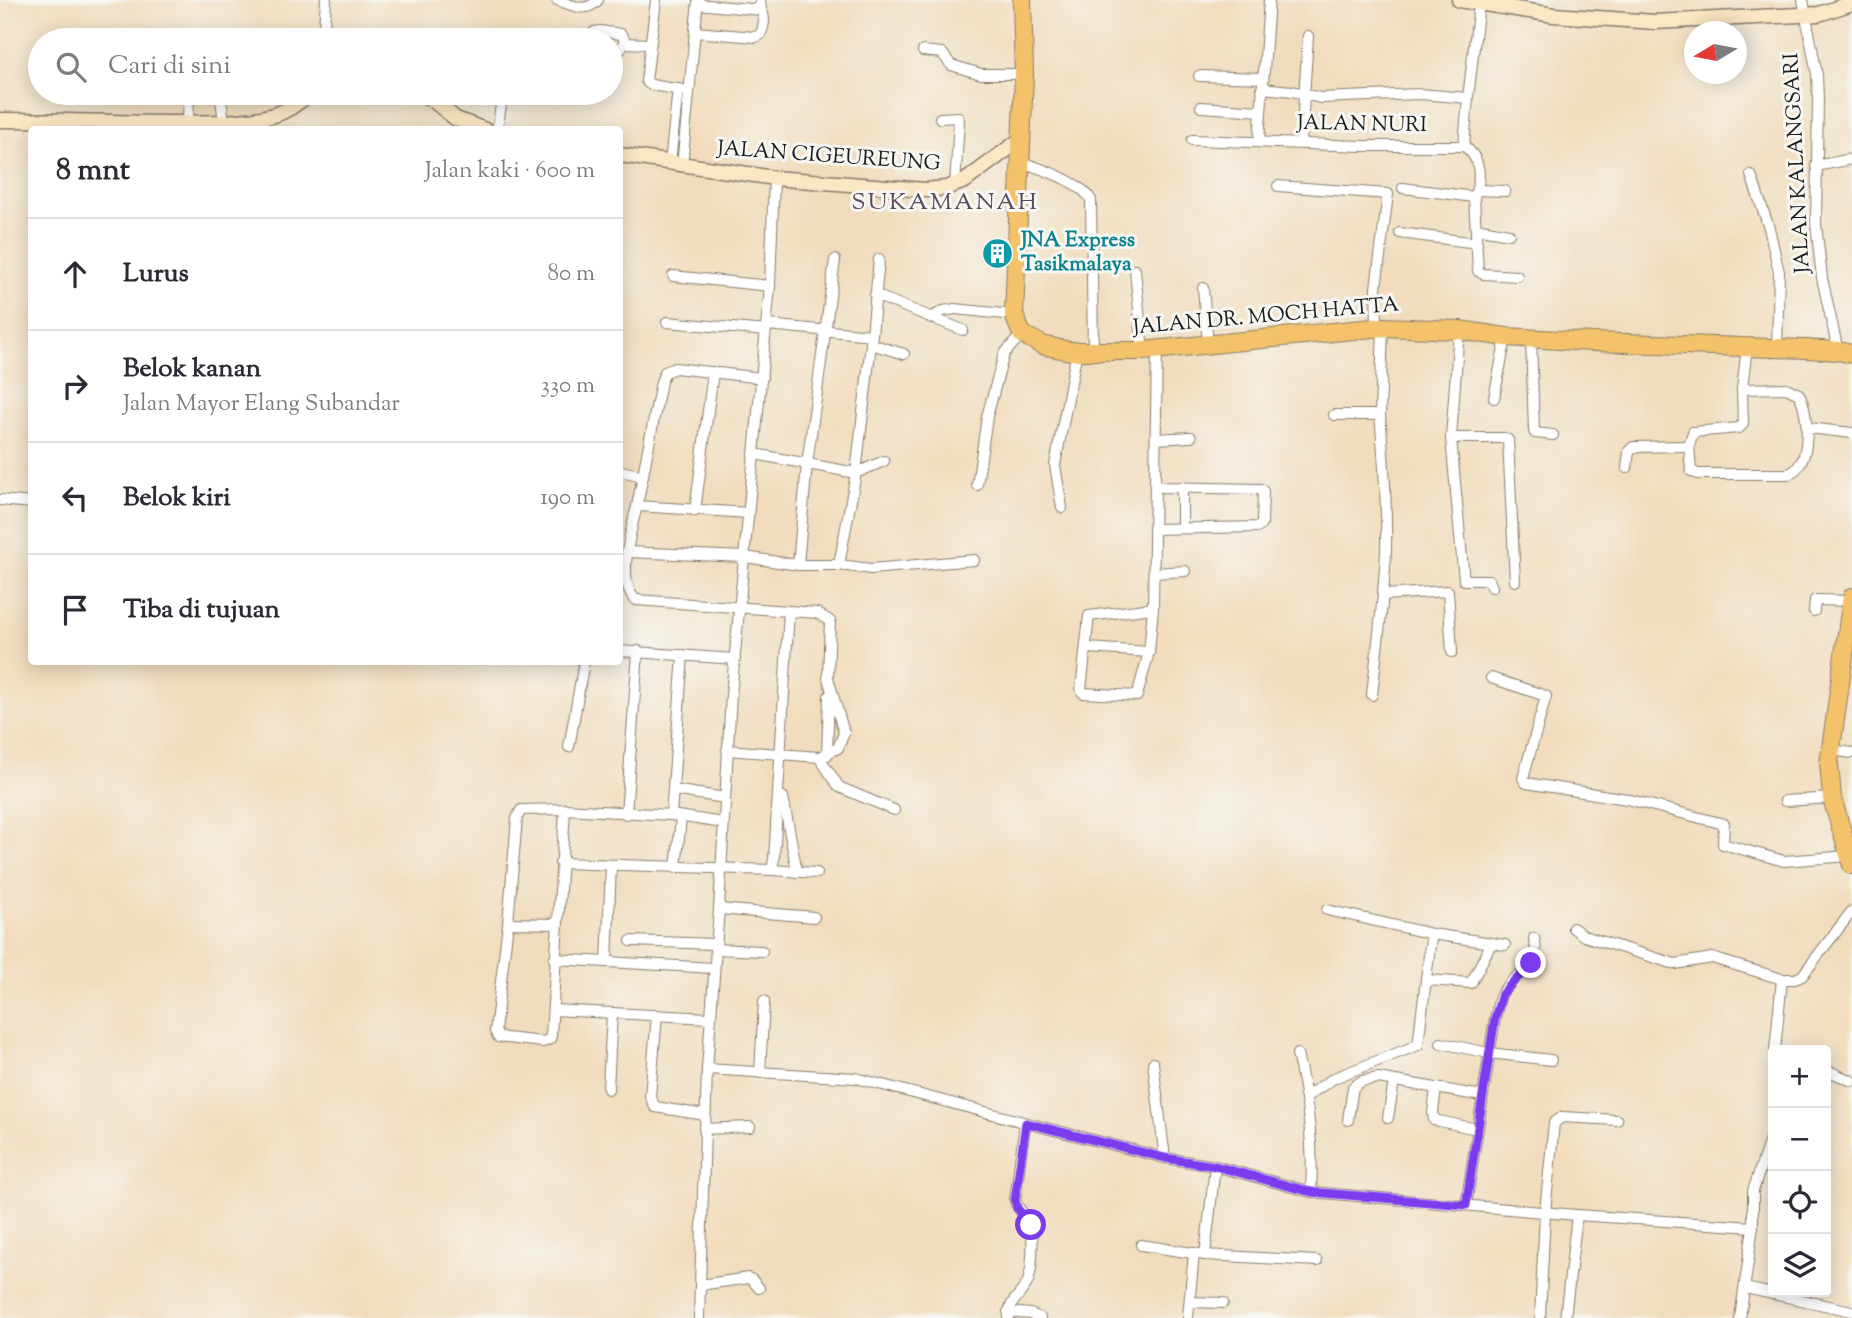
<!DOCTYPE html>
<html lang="id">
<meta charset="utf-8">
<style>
:root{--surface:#fff;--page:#f2f2f3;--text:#2b2b33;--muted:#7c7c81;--line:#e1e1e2}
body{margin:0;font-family:"Sorts Mill Goudy",serif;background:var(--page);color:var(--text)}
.controls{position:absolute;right:21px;bottom:21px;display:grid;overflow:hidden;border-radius:7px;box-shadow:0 4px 18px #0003}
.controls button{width:63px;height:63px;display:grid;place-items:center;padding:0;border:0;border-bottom:2px solid var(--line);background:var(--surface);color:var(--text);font:35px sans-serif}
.compass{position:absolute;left:1684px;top:21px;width:63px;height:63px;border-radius:50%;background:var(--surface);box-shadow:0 4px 18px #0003;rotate:260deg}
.stop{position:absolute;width:21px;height:21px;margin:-16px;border:5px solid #7c3aed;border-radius:50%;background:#fff}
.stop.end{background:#7c3aed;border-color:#fff;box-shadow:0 2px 7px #0008}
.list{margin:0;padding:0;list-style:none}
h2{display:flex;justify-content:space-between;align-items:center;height:91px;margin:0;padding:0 28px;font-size:30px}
h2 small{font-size:23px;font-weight:400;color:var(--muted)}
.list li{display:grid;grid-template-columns:46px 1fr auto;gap:21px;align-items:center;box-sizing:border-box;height:112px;padding:0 28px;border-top:2px solid var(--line)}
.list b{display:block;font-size:26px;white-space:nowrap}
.list p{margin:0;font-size:23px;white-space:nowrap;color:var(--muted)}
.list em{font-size:23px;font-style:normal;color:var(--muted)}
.icon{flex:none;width:38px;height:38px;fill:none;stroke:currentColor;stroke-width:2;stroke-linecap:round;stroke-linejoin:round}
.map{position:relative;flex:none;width:1852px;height:1318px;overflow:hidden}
.search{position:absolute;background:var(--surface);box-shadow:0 4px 18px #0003;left:28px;top:28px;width:595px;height:77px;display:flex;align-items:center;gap:18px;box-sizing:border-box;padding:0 24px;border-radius:38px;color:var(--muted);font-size:26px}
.panel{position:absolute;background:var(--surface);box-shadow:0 4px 18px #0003;left:28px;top:126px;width:595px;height:539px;border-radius:7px}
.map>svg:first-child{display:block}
</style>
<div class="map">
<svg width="1852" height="1318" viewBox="0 0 1852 1318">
<rect width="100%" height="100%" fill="#f6f6f2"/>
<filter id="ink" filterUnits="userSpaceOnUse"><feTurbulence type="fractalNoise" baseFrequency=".0143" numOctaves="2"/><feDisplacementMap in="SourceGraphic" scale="14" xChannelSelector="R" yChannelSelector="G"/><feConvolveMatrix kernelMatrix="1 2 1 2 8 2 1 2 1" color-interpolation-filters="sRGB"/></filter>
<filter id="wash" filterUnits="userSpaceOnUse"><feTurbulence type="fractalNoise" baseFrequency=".00686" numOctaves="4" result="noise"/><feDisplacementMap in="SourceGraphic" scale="28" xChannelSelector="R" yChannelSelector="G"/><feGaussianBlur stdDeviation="1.57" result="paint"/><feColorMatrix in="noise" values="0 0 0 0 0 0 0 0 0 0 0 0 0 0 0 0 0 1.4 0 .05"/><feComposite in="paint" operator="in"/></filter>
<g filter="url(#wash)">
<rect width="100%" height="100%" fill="#f1ddbd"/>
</g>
<g filter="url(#ink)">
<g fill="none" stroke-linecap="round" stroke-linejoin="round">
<defs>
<g id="street">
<path d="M557 0C572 5 586 14 598 0"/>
<polyline points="656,0 646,81 651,85 688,91"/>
<polyline points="1803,0 1817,75 1818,99 1816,224 1822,278 1838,351"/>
<polyline points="698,4 761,10 760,0"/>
<path d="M695 32 755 37 760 35C764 27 766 18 761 10"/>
<polyline points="323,40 326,0"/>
<polyline points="590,40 594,32 600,31 621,34 624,38 624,43"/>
<polyline points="611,51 620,50 624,43 649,44"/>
<polyline points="923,51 942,53 951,65 981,74 1024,74"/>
<polyline points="1199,76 1263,78"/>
<polyline points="1262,88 1292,91 1320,98 1420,94 1468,98"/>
<polyline points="1201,107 1261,111"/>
<polyline points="940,118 958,117 959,120 955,186"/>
<polyline points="224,122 221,99 226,93"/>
<polyline points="188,123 189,93"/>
<polyline points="497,130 503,93"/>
<polyline points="1192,140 1362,146 1464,146"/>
<polyline points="1259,141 1269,0"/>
<polyline points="1301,143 1308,36"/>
<path d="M1464 146C1481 158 1482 178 1474 197L1478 271 1483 274 1517 276"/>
<polyline points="1464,146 1468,98 1479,4"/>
<path d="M1021 162C1040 168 1082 182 1091 200L1093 352"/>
<polyline points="670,163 678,89"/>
<polyline points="682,166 698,0"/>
<polyline points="1816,166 1852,159"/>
<polyline points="1751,175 1769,228 1779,272 1777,348"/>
<polyline points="1278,186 1388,194 1376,288 1377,327"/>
<polyline points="1403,188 1474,197"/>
<polyline points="1477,190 1505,191"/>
<polyline points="1476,228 1509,234"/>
<polyline points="1400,233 1477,243"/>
<polyline points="1135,270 1143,351"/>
<polyline points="673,276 770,286"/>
<polyline points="1203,288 1208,344"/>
<polyline points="875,295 963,330"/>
<polyline points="931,318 943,311 955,309 1014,315"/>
<polyline points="667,322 766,331"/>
<polyline points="767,325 872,335 879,259"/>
<polyline points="1459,330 1451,438 1464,580 1489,580 1492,587"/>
<polyline points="1531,338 1534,431 1535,433 1553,435"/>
<polyline points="871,344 904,354"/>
<path d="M1786 388 1799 394C1809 413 1813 466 1788 474H1698L1691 471 1689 446 1693 432 1739 428 1743 424 1742 389Z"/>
<polyline points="1742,389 1747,347"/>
<polyline points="1494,398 1506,337"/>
<polyline points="1334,415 1380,415 1383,327"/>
<polyline points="1809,428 1852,433"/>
<polyline points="1451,438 1504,438 1508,440 1515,581"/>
<polyline points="1156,439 1191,437"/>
<polyline points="755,454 856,473 872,335"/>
<polyline points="1627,468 1629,451 1633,447 1689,446"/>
<polyline points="621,471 643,476"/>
<polyline points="977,485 987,417 1004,354 1022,334"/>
<polyline points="0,500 32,503"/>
<path d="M637 506C631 529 616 583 636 600L817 613 830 621 828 678 844 733 838 748 819 757 727 750"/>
<polyline points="1062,508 1055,465 1077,351"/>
<polyline points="695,511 713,372"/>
<polyline points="749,513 637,506 661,382 665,372 675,368 762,378"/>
<polyline points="1182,528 1182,487"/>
<polyline points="1154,529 1259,527 1262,523 1263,491 1261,489 1155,487"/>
<polyline points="627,552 745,557 798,565 807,464 835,260"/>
<polyline points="798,565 839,565 856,473 884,461"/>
<polyline points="839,565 871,569 974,560"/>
<polyline points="1154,573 1185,571"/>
<polyline points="1383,595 1448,591 1452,652"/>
<polyline points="1153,608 1089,616 1081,690 1083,693 1137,696 1149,652 1153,608 1157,349"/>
<polyline points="1814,611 1815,600 1852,601"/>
<polyline points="1087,648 1149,652"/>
<polyline points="620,651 735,659"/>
<polyline points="1491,678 1546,696 1523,778 1526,783 1627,799 1724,824 1723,844 1784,861 1849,856"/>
<path d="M1372 695C1377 647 1384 599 1386 550 1387 505 1384 460 1380 415"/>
<polyline points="569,747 584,662"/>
<polyline points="1831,750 1852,753"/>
<polyline points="827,755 829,696"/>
<polyline points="819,757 839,787 894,810"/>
<polyline points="673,790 725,798"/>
<polyline points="783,797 797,872"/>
<polyline points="1785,801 1832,798"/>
<polyline points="626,814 638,651"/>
<polyline points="671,815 683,655"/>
<polyline points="560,863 772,870 774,859 789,611"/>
<polyline points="676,868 681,818"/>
<polyline points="772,870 817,873"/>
<polyline points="719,909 814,917"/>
<polyline points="508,923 517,818 521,810 565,809 671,815 723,823"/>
<polyline points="557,924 508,923 495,1031 498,1037 543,1042 550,1039 551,1036 565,809"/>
<polyline points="1573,928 1584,936 1675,964 1712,958 1782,979"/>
<polyline points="1432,934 1505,945"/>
<polyline points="631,941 715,944"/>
<polyline points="715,949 762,951"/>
<polyline points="554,959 714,968"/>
<polyline points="607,962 611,865"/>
<polyline points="1426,980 1471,983 1491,944"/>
<polyline points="553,1010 710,1018"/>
<polyline points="657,1015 650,1096 655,1107 705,1115"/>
<polyline points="1441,1043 1489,1053 1551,1060"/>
<polyline points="1775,1050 1782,979 1795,979 1802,976 1852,911"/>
<path d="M1297 1054C1308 1100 1314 1145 1311 1192"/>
<polyline points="1153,1063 1165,1158"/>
<polyline points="707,1069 856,1078 1050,1129 1165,1158 1215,1166 1311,1192 1577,1215 1753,1227"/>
<polyline points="1826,1070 1852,1081"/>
<polyline points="760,1073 764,1001"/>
<polyline points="1436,1088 1433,1113 1434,1120 1477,1129"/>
<polyline points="608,1089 612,1013"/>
<polyline points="1307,1096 1334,1078 1418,1045 1431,938 1432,934 1327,910"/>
<polyline points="1388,1118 1394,1081"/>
<polyline points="1348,1120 1353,1087 1362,1081 1378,1078 1482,1096"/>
<polyline points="704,1129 750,1127"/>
<path d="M1466 1205 1495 1018C1497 1011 1498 1002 1501 995 1511 974 1543 967 1534 938"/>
<polyline points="1141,1245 1205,1255 1317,1261"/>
<polyline points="1205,1255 1215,1166"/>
<polyline points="700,1285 748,1278 752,1280 759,1288"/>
<polyline points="1745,1288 1852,1311"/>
<polyline points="1190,1302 1223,1303"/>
<polyline points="1008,1312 1030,1314 1040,1318"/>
<polyline points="1188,1317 1194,1253"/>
<polyline points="699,1318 707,1069 719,909 731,695 770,286 774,178"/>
<path d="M1009 1318C1008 1302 1019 1297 1026 1285 1033 1275 1034 1234 1030 1223 1026 1214 1017 1210 1015 1200L1025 1123"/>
<polyline points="1540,1318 1545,1212 1554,1123 1562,1117 1617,1120"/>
<polyline points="1565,1318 1577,1215"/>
<polyline points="1740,1318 1753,1227 1753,1191 1773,1130"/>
</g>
<g id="secondary">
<polyline points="1459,0 1554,15 1655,22 1819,14 1852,3"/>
<polyline points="416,93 430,98 456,119 485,130"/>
<path d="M0 120C61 120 122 123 183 123 213 122 245 123 274 115 289 111 299 101 311 93"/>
<polyline points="620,155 774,178 925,190 946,188 965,181 1021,139"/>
</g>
<g id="highway">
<polyline points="1022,0 1024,74 1014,315 1022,334 1042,345 1070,351 1143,351 1383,327 1459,330 1506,337 1593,342 1806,349 1838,351 1852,354"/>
<polyline points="1852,597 1829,763 1832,798 1852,865"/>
</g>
</defs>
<use href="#street" stroke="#867c6c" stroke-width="12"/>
<use href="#secondary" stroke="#867c6c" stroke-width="17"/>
<use href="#highway" stroke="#867c6c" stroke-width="20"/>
<use href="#street" stroke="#fff" stroke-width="10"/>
<use href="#secondary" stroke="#fae7c3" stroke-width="14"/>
<use href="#highway" stroke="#f3c26a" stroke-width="18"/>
</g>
</g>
<g fill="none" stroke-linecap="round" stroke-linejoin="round" filter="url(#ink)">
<polyline stroke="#7c3aed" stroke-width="9" points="1031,1225 1017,1208 1015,1200 1026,1123 1165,1158 1215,1166 1311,1192 1466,1205 1495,1018 1502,994 1531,963"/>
</g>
<defs>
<symbol id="building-disc" viewBox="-11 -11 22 22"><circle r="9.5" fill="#0f9aa8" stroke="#f6f6f2"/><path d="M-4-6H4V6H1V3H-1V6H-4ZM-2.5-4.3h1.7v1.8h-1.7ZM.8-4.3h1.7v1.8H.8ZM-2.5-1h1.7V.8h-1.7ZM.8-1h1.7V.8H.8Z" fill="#fff"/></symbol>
</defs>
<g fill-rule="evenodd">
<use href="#building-disc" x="980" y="236" width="35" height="35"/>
</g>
<g text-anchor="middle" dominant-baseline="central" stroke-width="6" stroke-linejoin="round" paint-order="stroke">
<g font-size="21" fill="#1c1c1c" stroke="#f6f6f2">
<text transform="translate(1362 125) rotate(1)">JALAN NURI</text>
<text transform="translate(829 157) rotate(4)">JALAN CIGEUREUNG</text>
<text transform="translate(1798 163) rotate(-93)">JALAN KALANGSARI</text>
<text transform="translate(1266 317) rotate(-5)">JALAN DR. MOCH HATTA</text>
</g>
<g font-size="21" font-weight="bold" fill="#0d838f" stroke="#f6f6f2" text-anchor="start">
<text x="1021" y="241">JNA Express<tspan x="1021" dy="24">Tasikmalaya</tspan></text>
</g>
<g font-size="24" letter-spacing="2" fill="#5c495a" stroke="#f6f6f2">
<text x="945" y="203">SUKAMANAH</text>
</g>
</g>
</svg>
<div class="controls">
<button>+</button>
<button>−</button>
<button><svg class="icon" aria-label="locate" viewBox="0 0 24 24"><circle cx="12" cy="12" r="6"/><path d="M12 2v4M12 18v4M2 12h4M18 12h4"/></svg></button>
<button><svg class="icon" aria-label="layers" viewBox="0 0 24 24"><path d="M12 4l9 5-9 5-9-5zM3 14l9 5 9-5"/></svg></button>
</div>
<svg class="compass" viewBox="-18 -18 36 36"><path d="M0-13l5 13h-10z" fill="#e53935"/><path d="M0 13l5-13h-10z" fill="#7c7c81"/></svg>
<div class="stop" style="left:1031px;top:1225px"></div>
<div class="stop end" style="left:1531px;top:963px"></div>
<div class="search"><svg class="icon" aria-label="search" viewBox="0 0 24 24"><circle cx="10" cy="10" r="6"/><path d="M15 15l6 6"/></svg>Cari di sini</div>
<section class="panel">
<h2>8 mnt<small>Jalan kaki · 600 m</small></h2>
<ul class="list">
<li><svg class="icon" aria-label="ahead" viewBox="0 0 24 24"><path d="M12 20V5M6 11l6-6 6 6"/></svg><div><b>Lurus</b></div><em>80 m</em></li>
<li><svg class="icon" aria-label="right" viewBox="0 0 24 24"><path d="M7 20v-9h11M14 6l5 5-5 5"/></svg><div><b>Belok kanan</b><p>Jalan Mayor Elang Subandar</p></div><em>330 m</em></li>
<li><svg class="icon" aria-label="left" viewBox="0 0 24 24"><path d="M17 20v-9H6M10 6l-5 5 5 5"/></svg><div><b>Belok kiri</b></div><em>190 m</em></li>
<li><svg class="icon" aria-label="arrive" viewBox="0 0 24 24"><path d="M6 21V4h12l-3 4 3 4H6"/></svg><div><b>Tiba di tujuan</b></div></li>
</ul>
</section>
</div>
